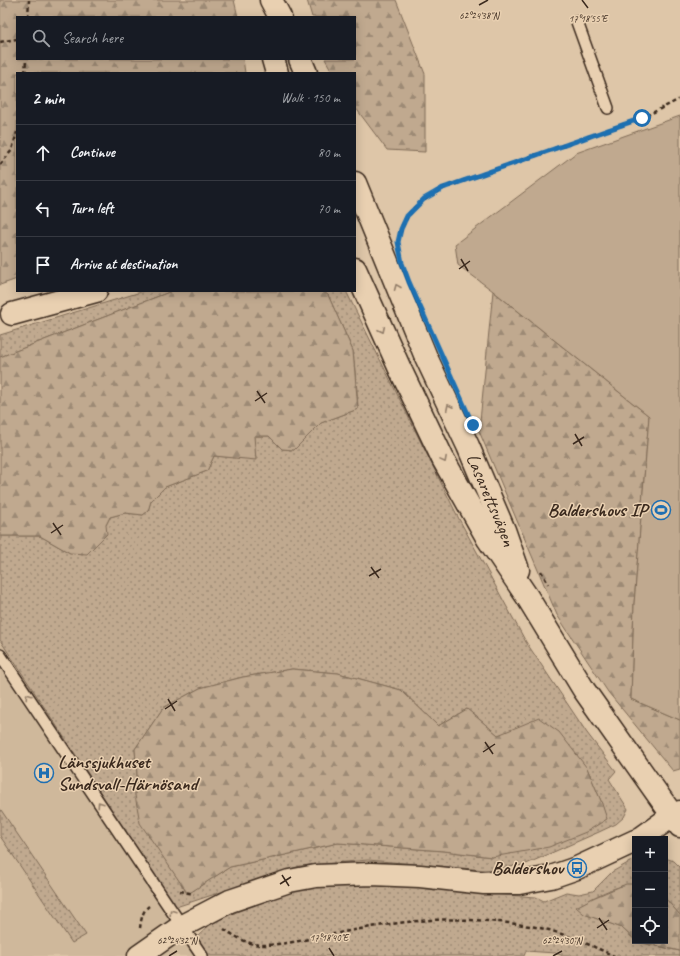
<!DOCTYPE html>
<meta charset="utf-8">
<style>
:root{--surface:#171b24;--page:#242831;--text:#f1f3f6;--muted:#9ea1a6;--line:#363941}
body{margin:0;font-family:Caveat,sans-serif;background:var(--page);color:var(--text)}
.controls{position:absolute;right:12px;bottom:12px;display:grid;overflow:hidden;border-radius:0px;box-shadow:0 2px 10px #0003}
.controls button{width:36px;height:36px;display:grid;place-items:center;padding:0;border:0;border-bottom:1px solid var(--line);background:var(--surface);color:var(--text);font:20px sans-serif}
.stop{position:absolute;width:12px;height:12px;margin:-9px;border:3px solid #1f6fb2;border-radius:50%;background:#fff}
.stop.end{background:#1f6fb2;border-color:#fff;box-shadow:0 1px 4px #0008}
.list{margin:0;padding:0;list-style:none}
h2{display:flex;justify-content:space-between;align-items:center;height:52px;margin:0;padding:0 16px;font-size:17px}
h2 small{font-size:13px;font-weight:400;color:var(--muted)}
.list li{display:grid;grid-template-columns:26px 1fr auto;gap:12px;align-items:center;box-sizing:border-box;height:56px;padding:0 16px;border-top:1px solid var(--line)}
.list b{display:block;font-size:15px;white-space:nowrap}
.list em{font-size:13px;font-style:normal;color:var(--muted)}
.icon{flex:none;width:22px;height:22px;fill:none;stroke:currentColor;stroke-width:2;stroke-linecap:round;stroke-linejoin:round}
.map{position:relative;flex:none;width:680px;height:956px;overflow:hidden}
.search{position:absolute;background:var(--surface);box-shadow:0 2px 10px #0003;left:16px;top:16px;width:340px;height:44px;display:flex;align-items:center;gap:10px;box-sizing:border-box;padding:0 14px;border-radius:0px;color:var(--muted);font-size:15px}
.panel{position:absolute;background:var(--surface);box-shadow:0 2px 10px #0003;left:16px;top:72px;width:340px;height:220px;border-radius:0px}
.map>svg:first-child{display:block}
</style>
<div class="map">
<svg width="680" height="956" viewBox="0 0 680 956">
<defs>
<pattern id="grass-dots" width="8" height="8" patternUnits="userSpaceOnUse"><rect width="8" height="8" fill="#c0a98f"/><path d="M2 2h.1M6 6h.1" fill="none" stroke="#9d8a74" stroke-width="1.8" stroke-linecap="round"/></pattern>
<pattern id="forest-firs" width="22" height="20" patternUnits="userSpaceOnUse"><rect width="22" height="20" fill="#c0a98f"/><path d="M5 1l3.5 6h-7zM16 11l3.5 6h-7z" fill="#9d8a74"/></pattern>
</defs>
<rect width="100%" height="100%" fill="#dec6a8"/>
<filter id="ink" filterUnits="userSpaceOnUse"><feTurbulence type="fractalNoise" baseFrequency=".025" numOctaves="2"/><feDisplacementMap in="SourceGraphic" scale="8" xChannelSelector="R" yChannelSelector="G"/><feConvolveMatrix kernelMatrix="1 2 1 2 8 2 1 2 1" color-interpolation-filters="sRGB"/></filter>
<g filter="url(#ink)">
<polygon fill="#cfb89b" points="0,640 176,907 209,956 0,956"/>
<g fill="url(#grass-dots)" stroke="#7e6a56" fill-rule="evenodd">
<polygon points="144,291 172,291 0,357 0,335"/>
<path d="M322 291H346L347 293 459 519 526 642 587 733 616 771 609 779 628 809 624 817 616 824 599 832 524 865 485 870 368 860 300 866 176 907 0 640V536H40L70 553 106 525 110 517 125 513 143 515 148 511 151 501 165 487 207 471 214 456 256 459 253 436H269L282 449 294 450 321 423 358 409 357 391 353 351 328 295ZM292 669 338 673 401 690 438 726 467 709 498 735 587 768 601 801 606 819 492 857 444 851 338 843 281 856 230 867 187 894 135 795 137 774 135 749 163 708 200 688 243 677Z"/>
<polygon points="0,809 1,810 86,935 72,943 0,836"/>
<polygon points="665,858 674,861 680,867 680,915 665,898"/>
<path d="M635 859V884C615 885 594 897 577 907L584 914 622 928 637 942 680 951V956H563L555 953 526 951 524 956H209L197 937 213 922 239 911 293 891 326 884 404 883 476 893 536 897 544 901 566 892 579 894 593 891 612 872Z"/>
</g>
<g fill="url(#forest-firs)" stroke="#7e6a56">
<polygon points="0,0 234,0 238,17 17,17 17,59 243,59 245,73 17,73 17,279 0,285"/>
<polygon points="307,0 396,0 425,74 425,152 387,150 355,107 355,73 333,73 325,59 355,59 355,17 312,17"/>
<polygon points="172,291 322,291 328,295 353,351 358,409 321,423 294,450 282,449 269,436 254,436 256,460 214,456 207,471 165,487 151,501 148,511 143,515 125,513 110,517 106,525 107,534 87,554 70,553 40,536 0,536 0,357"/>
<polygon points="493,291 649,416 634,604 631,699 680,720 680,769 673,771 608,692 557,615 479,431"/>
<polygon points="292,669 338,673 401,690 438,726 467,709 498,735 539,718 559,732 587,768 601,801 607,819 586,832 549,847 492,857 444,851 338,843 281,856 230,867 188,894 140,823 135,795 137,774 135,749 163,708 200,688 243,677"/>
<polygon points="626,884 635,884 635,940 622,928 584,914 576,907 593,898"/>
<polygon points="665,898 680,915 680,951 636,941 665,941"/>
</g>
<polygon fill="#c0a98f" stroke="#7e6a56" points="680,116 680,720 631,699 634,604 649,416 493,291 458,265 455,244 576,153"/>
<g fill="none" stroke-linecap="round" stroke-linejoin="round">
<defs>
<g id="lane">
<polyline points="577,22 608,108"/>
<polyline points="0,655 202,956"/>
</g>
<g id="street">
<polyline points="12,314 96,291"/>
<polyline points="640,839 672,816 680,812"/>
<polyline points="139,956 182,926 230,901 289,881 316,876 371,874 420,876 484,883 519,883 551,877 577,868 635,841"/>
</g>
<g id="secondary">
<polyline points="271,0 280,17"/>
<polyline points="273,59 277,73"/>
<polyline points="300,59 306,73"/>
<path id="s1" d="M355 183 426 357 468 446 504 530 518 570"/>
<polyline points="355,269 400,369 443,459 488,539 528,598 584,690 680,826"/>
</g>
</defs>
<use href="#lane" stroke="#3b2a1e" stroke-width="14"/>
<use href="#street" stroke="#3b2a1e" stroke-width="25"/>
<use href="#secondary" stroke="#3b2a1e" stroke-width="25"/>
<g stroke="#3b2a1e" stroke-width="2.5" stroke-dasharray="4 3" stroke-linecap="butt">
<polyline points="28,17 29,0"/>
<polyline points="0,42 17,39"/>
<polyline points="25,73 26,59"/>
<polyline points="0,165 12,150 17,132"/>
<path d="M400 233C407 209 423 200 443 188L642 118 680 99"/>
<polyline points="541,571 548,584"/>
<polyline points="180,891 194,894"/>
<path d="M140 928C141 921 142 911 149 906"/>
<path d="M224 929C236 937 248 945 263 945 283 945 309 939 329 935 363 928 397 922 431 920 465 918 517 922 549 930 572 937 593 946 614 956"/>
</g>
<use href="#lane" stroke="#e9d0b1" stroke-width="11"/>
<use href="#street" stroke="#e9d0b1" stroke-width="22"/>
<use href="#secondary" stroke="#e9d0b1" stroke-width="22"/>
</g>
<defs><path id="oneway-chevron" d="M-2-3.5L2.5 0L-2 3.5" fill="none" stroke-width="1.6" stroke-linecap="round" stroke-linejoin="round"/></defs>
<g stroke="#927d68">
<use href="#oneway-chevron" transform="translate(397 287) rotate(-112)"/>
<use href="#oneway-chevron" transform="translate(382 330) rotate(65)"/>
<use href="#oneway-chevron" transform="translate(449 407) rotate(-116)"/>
<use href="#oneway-chevron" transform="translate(444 460) rotate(62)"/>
<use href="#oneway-chevron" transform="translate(28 696) rotate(-124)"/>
<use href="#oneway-chevron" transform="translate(100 804) rotate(-124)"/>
<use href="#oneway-chevron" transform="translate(172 912) rotate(-124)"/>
</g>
</g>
<g fill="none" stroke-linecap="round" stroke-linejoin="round" filter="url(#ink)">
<polyline stroke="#1f6fb2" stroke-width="5" points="473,425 409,282 402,263 398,242 401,229 407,216 424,199 443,188 642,118"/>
</g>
<path fill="none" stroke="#3b2a1e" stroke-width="1.5" d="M582 0 588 8M479 5 488 0M461 259 468 271M459 269 470 261M257 391 265 403M255 401 267 393M575 434 582 446M573 444 584 437M53 523 61 535M51 533 63 525M371 567 379 578M369 576 381 569M168 699 175 711M165 709 177 701M485 742 493 754M483 752 495 744M282 875 289 886M280 884 291 877M599 918 607 930M597 928 609 920M329 948 334 956M169 956 177 951M553 956 562 951"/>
<defs>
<symbol id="stadium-ring" viewBox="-11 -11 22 22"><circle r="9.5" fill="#e9d0b1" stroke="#1f6fb2" stroke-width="1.5"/><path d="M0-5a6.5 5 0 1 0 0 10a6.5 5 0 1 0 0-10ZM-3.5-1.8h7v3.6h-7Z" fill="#1f6fb2"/></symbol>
<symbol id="hospital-ring" viewBox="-11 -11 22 22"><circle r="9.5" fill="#e9d0b1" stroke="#1f6fb2" stroke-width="1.5"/><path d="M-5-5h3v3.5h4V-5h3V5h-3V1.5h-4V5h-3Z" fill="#1f6fb2"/></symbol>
<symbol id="bus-ring" viewBox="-11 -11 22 22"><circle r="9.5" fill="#e9d0b1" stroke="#1f6fb2" stroke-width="1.5"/><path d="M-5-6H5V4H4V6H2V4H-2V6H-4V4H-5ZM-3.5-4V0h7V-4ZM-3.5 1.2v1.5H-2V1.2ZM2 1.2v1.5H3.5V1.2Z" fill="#1f6fb2"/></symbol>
</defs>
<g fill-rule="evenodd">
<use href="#stadium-ring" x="650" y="499" width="22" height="22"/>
<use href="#hospital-ring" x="33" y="762" width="22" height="22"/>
<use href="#bus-ring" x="566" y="857" width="22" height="22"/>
</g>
<g text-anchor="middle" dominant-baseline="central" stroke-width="3" stroke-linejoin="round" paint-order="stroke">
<g font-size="19" fill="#3b2a1e" stroke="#e9d0b1">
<text stroke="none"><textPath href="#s1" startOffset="345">Lasarettsvägen</textPath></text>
</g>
<g font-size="19" font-weight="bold" fill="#3b2a1e" stroke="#e9d0b1" text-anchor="end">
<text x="647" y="510">Baldershovs IP</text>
<text x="58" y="762" text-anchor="start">Länssjukhuset<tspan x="58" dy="22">Sundsvall-Härnösand</tspan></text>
<text x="563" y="868">Baldershov</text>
</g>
</g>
<g font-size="10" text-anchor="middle" fill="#3b2a1e" stroke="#e9d0b1" stroke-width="3" stroke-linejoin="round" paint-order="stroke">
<text x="479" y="19">62°24'38"N</text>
<text x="588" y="22">17°18'55"E</text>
<text x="329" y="941">17°18'40"E</text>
<text x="177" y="944">62°24'32"N</text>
<text x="562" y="944">62°24'30"N</text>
</g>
</svg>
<div class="controls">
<button>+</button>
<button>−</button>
<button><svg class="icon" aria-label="locate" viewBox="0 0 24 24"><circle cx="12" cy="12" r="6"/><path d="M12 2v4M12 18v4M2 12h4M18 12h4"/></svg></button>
</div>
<div class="stop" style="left:642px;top:118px"></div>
<div class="stop end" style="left:473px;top:425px"></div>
<div class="search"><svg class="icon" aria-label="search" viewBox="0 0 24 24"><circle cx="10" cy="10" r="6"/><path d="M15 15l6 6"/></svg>Search here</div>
<section class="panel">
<h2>2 min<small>Walk · 150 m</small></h2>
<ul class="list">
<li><svg class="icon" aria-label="ahead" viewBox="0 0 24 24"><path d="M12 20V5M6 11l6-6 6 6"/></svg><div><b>Continue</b></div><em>80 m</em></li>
<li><svg class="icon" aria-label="left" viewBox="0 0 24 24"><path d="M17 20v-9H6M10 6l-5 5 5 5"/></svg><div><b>Turn left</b></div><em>70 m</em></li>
<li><svg class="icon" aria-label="arrive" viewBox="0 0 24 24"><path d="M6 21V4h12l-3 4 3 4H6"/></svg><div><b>Arrive at destination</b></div></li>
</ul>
</section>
</div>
